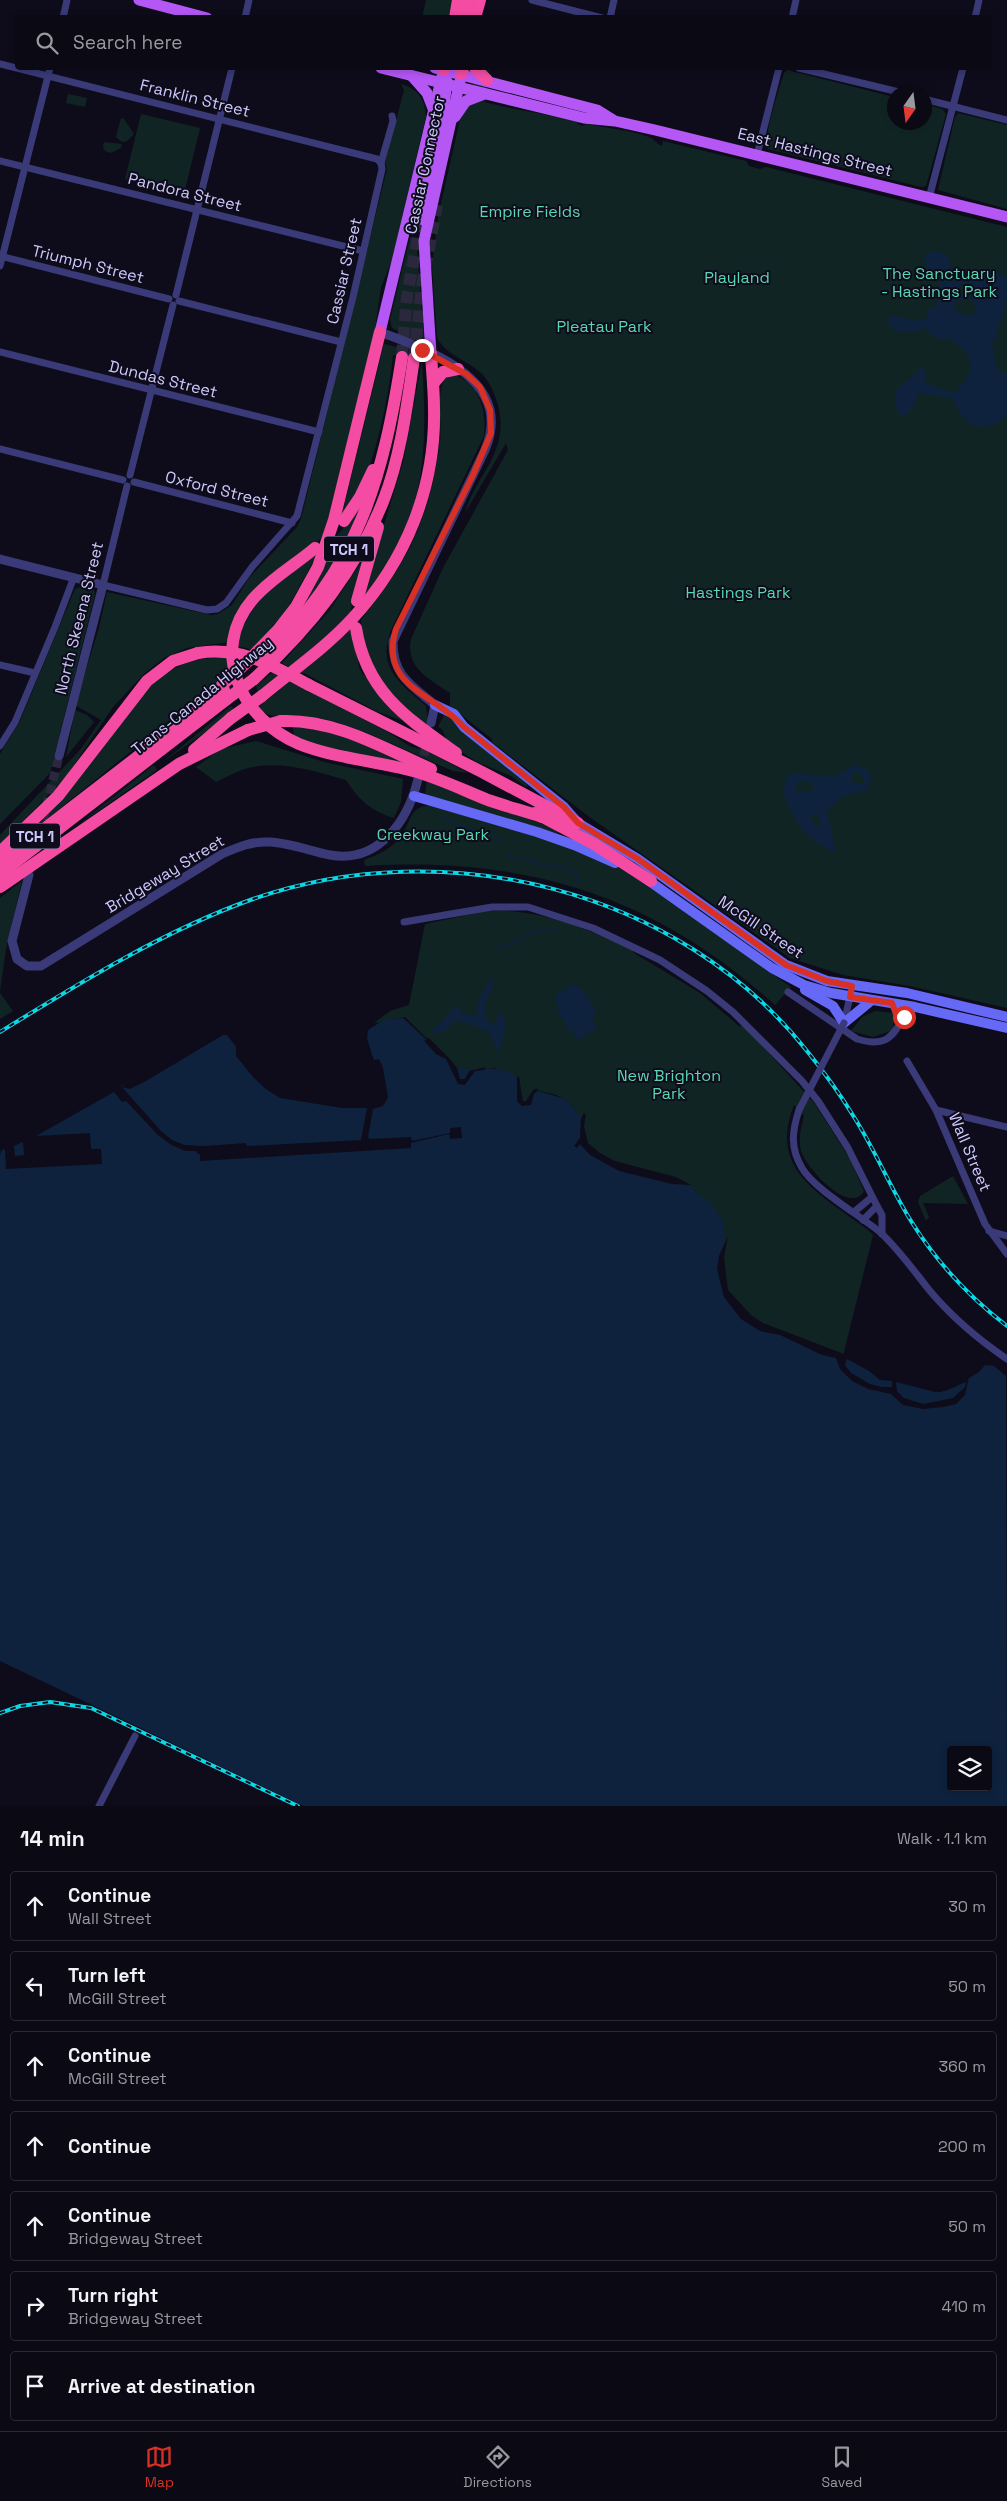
<!DOCTYPE html>
<meta charset="utf-8">
<style>
:root{--surface:#0a0914;--page:#181722;--text:#f1f3f6;--muted:#999aa0;--line:#2a2a34;--accent:#d93025}
body{margin:0;font-family:"Space Grotesk",sans-serif;background:var(--page);color:var(--text)}
.controls{position:absolute;right:15px;bottom:15px;display:grid;overflow:hidden;border-radius:5px;box-shadow:0 2px 8px #0003}
.controls button{width:45px;height:45px;display:grid;place-items:center;padding:0;border:0;border-bottom:1px solid var(--line);background:var(--surface);color:var(--text);font:25px sans-serif}
.compass{position:absolute;left:887px;top:85px;width:45px;height:45px;border-radius:50%;background:var(--surface);box-shadow:0 2px 8px #0003;rotate:194deg}
.stop{position:absolute;width:15px;height:15px;margin:-11px;border:4px solid #d93025;border-radius:50%;background:#fff}
.stop.end{background:#d93025;border-color:#fff;box-shadow:0 1px 5px #0008}
.list{margin:0;padding:0;list-style:none}
h2{display:flex;justify-content:space-between;align-items:center;height:65px;margin:0;padding:0 20px;font-size:21px}
h2 small{font-size:16px;font-weight:400;color:var(--muted)}
.list li{display:grid;grid-template-columns:32px 1fr auto;gap:15px;align-items:center;box-sizing:border-box;height:70px;margin:0 10px 10px;padding:0 10px;border:1px solid var(--line);border-radius:5px}
.list b{display:block;font-size:19px;white-space:nowrap}
.list p{margin:0;font-size:16px;white-space:nowrap;color:var(--muted)}
.list em{font-size:16px;font-style:normal;color:var(--muted)}
.icon{flex:none;width:28px;height:28px;fill:none;stroke:currentColor;stroke-width:2;stroke-linecap:round;stroke-linejoin:round}
.map{position:relative;flex:none;width:1007px;height:1806px;overflow:hidden}
.search{position:absolute;background:var(--surface);box-shadow:0 2px 8px #0003;left:15px;right:15px;top:15px;height:55px;display:flex;align-items:center;gap:12px;box-sizing:border-box;padding:0 18px;border-radius:5px;color:var(--muted);font-size:19px}
.sheet{height:625px;background:var(--surface)}
nav{display:flex;justify-content:space-around;align-items:center;box-sizing:border-box;height:70px;border-top:1px solid var(--line);background:var(--surface);font-size:14px;color:var(--muted)}
nav a{display:grid;justify-items:center;gap:2px}
nav .on{color:var(--accent)}
.map>svg:first-child{display:block}
</style>
<div class="map">
<svg width="1007" height="1806" viewBox="0 0 1007 1806">
<rect width="100%" height="100%" fill="#0e0c1b"/>
<g fill="#102523">
<polygon points="426,0 453,0 450,17 422,18"/>
<path d="M476 68H489L484 102C515 110 547 114 578 122L577 124 583 126 586 124C606 128 629 130 649 137 655 139 656 144 662 146L663 141 746 161 749 166 760 169 766 167 1007 227V1008L910 986 843 975 790 958 588 816 492 742V739L450 706V693C430 679 405 668 411 639L444 566 508 450 506 443 465 513C477 472 510 453 498 405 495 395 490 382 482 374 468 360 448 357 437 338L432 266 438 217 461 115 469 106Z"/>
<path d="M787 70 894 97V122H924L925 104 942 109 946 114 926 186 921 187 768 149C762 137 780 88 784 73Z"/>
<path d="M401 84C418 89 425 99 426 116L392 260 381 287 375 330 323 541 320 539 276 573 229 642 187 648 164 658 145 673 113 707 66 777 0 845V835L80 750 101 720 75 705 99 628 107 592 211 615 218 614 232 605 249 578 297 527 301 519 387 169 385 162 404 90Z"/>
<polygon points="68,94 87,98 85,107 66,103"/>
<polygon points="958,113 1007,125 1007,209 938,190 955,117"/>
<polygon points="141,114 200,128 184,194 125,179"/>
<polygon points="121,118 124,119 134,134 127,141 122,142 116,137"/>
<polygon points="104,142 122,144 121,148 111,153 105,151 103,146"/>
<polygon points="410,237 416,238 424,338 420,342 392,328 390,320"/>
<path d="M384 344 400 348 425 361 393 355C390 389 377 456 361 486 355 497 347 508 341 519Z"/>
<path d="M422 361C426 425 428 487 398 546 388 565 374 583 363 601L380 538 403 463Z"/>
<path d="M455 375C480 385 487 411 484 436L391 630C376 668 401 684 426 706L428 721 425 724C392 698 360 665 361 620 410 559 429 520 440 442 442 425 436 392 445 378Z"/>
<path d="M358 511C345 545 327 578 303 605L321 573 334 539Z"/>
<path d="M318 553 284 615 275 623 254 650 237 646C249 598 281 581 318 553Z"/>
<polygon points="362,561 364,561 352,601 351,614 290,667 282,663 330,610"/>
<polygon points="80,587 94,590 95,594 50,773 0,824 0,754 20,721 75,589"/>
<polygon points="352,629 359,667 362,673 414,730 403,721 378,712 302,672"/>
<path d="M228 657 231 671 221 679 28 834 26 833 157 679C182 662 198 658 228 657Z"/>
<polygon points="273,672 280,676 258,693 256,686"/>
<path d="M290 681 386 731 411 747 425 750 468 773 453 771C412 754 367 729 325 719 303 714 275 724 258 708Z"/>
<polygon points="231,706 235,711 163,762"/>
<polygon points="75,710 87,715 94,722 66,757"/>
<polygon points="444,715 449,715 528,785 526,787 511,776 477,762 454,747 448,742 442,729 438,727"/>
<polygon points="293,726 338,733 419,768 325,748 294,738"/>
<path d="M256 741 324 762 403 779 401 802 394 818C371 811 359 800 346 780 314 771 281 760 248 768 237 771 226 777 216 782L196 767 221 749Z"/>
<polygon points="154,765 157,770 79,824"/>
<polygon points="427,780 459,791 562,832 557,833 433,798 425,794"/>
<path d="M424 806H430C495 824 565 838 624 870 683 902 735 950 791 987L775 1005C655 896 526 856 365 866L364 860C378 855 395 847 403 833 410 822 410 810 424 806Z"/>
<polygon points="22,881 6,949 0,991 0,898"/>
<path d="M486 911C538 908 586 928 632 950L634 953 700 993 739 1026H744L815 1104 851 1161 864 1191C850 1216 806 1168 801 1151 798 1139 801 1128 804 1116L794 1105C772 1160 805 1185 846 1214 854 1221 866 1227 873 1235L843 1356 762 1325 747 1315 614 1163 586 1144C579 1113 574 1095 538 1091L534 1092 529 1100 522 1103 496 1068 469 1071 457 1068 405 1017 374 1023 390 1011 409 1005 425 924Z"/>
<polygon points="0,993 13,1011 0,1019"/>
<polygon points="875,1011 894,1013 893,1030 873,1037 851,1031 862,1017"/>
<polygon points="953,1176 968,1204 923,1203 929,1217 926,1221 918,1202 920,1196"/>
</g>
<g fill="#0e223e" fill-rule="evenodd">
<path d="M933 251 946 254 949 258V267C964 274 977 272 993 268L997 273 1007 277V299L1005 300 1006 306 996 331 997 338 992 342 997 370 1007 374V412C1005 419 999 423 992 425 966 432 964 416 951 398L918 393C916 401 913 412 903 416L898 413C888 380 906 390 917 370L922 368 925 371V383L953 393C965 384 978 366 966 352 962 346 955 344 951 339 939 342 931 337 925 327L919 331 897 332 887 323 891 315 920 321 927 317V310L935 307 939 298 940 278 924 264 926 254ZM970 283 975 288 970 297 976 307 972 316H966L955 310 954 305 959 299 965 301C965 294 956 294 960 285Z"/>
<path d="M853 765C869 766 875 776 868 790L843 796 827 810 836 853 833 852 813 840 799 826 783 794 786 777 792 773 836 777ZM853 772 859 773 864 777V783H856L851 780ZM801 781H810L813 785V789L809 792 802 790 797 792 795 786ZM817 813 821 823 818 828 810 817Z"/>
<path d="M492 977 493 985 485 1003 486 1019 495 1025 500 1010C509 1018 504 1042 498 1052L496 1054 497 1049 488 1031 455 1020 445 1031 430 1035 457 1005 462 1013 477 1016 479 998Z"/>
<path d="M574 984C586 991 592 1003 596 1015L591 1018 597 1029 577 1040 571 1029 568 1030 562 1017 560 1018 555 995Z"/>
<path d="M403 1018 457 1068C482 1074 496 1061 518 1078L519 1098 524 1103 534 1092 538 1091 566 1099 579 1115 584 1116 581 1126 586 1144 614 1163 690 1186 712 1205 723 1221 725 1240 721 1257 726 1291 732 1301 762 1325 843 1356 883 1378 926 1389 940 1392 954 1387 979 1372 985 1365 994 1366 1006 1376 1007 1806H304L0 1661V1150L122 1085 129 1087 172 1065 215 1037 226 1034C241 1048 250 1066 265 1081 272 1087 280 1093 288 1095 306 1100 359 1100 378 1098V1074L366 1035C372 1020 388 1019 403 1018ZM951 1750H988V1787H951Z"/>
</g>
<g fill="#0e0c1b" fill-rule="evenodd">
<path d="M374 1023H379L368 1030 367 1040 371 1055 374 1060 379 1059 383 1068 388 1097 383 1106 373 1109 368 1137 370 1139 411 1137 412 1141 450 1133V1128L461 1127 462 1138 450 1139 449 1134 411 1143V1148L200 1161V1155L195 1151H185L170 1144 158 1135 126 1101 122 1102 114 1092 36 1136 90 1133 91 1149H101L102 1164 6 1169 5 1149 2 1150 0 1155 1 1147 9 1142 57 1120 71 1109 112 1088 135 1083 165 1065 176 1062 223 1031 240 1045 248 1061 269 1084 287 1095 376 1098 377 1081 365 1038 368 1026ZM223 1035H227L236 1047V1056L253 1077 267 1090 280 1098 342 1108H367L361 1140 247 1146 246 1143 204 1146 185 1145 172 1140 161 1131 122 1087 130 1089 146 1081ZM23 1142 24 1155 15 1156 14 1146Z"/>
<polygon points="429,1038 450,1059 457,1068 460,1079 465,1079 469,1071 486,1067 484,1070 475,1071 465,1085 458,1084 446,1059 436,1054 424,1041"/>
<polygon points="517,1076 519,1077 523,1101 526,1101 534,1089 539,1089 534,1094 531,1105 522,1106 517,1101"/>
<polygon points="584,1113 586,1115 584,1126 588,1143 600,1153 615,1161 676,1177 691,1185 672,1184 619,1171 590,1155 580,1144 577,1148 574,1146 580,1138 581,1118"/>
<path d="M728 1236 724 1257 728 1290 751 1315 763 1323 844 1354 883 1376 940 1390 969 1377 965 1395 956 1404 943 1407 923 1409 903 1405 891 1394 868 1389 852 1381 840 1369 836 1358 822 1355 780 1335 760 1331 741 1319 724 1297 717 1269 719 1256ZM847 1359 869 1371 880 1380 892 1381V1387H881L870 1384 851 1373 845 1365ZM896 1382 935 1392 945 1391 966 1382 965 1387 953 1398 923 1404 904 1398 897 1391Z"/>
</g>
<g fill="none" stroke-linecap="round" stroke-linejoin="round">
<g stroke="#0e223e" stroke-width="2">
<polyline points="442,816 458,825 501,839"/>
<polyline points="509,854 511,858 530,860 542,865 549,864 576,873 579,879 574,886"/>
<polyline points="496,948 509,945 536,931 557,930"/>
</g>
<g stroke="#2b283d" stroke-width="9" stroke-dasharray="9 4.5" stroke-linecap="butt">
<polyline points="421,769 427,741"/>
<polyline points="40,833 59,756"/>
</g>
<g stroke="#2b283d" stroke-width="12" stroke-dasharray="12 6" stroke-linecap="butt">
<polyline points="402,357 407,296 423,210"/>
<polyline points="414,358 422,286 437,205"/>
</g>
<g stroke="#3a3a78" stroke-width="7">
<polyline points="532,0 602,18"/>
<polyline points="63,18 67,0"/>
<polyline points="245,18 249,0"/>
<polyline points="610,18 614,0"/>
<polyline points="792,18 796,0"/>
<polyline points="975,18 979,0"/>
<polyline points="0,64 377,159 381,163"/>
<polyline points="799,68 899,92"/>
<polyline points="924,99 1007,120"/>
<polyline points="757,155 779,68"/>
<polyline points="0,161 363,251"/>
<polyline points="929,198 963,68"/>
<polyline points="0,256 169,299"/>
<polyline points="0,266 50,68"/>
<polyline points="176,295 232,68"/>
<polyline points="179,301 341,342"/>
<polyline points="0,352 319,432"/>
<polyline points="0,449 123,480"/>
<polyline points="130,475 173,305"/>
<polyline points="134,482 292,523"/>
<polyline points="127,486 103,585 207,610 217,609 226,603 252,567 297,516 353,297 382,169 381,163 393,121 392,116"/>
<polyline points="0,665 35,673"/>
<polyline points="0,746 15,722 55,627 74,577"/>
<polyline points="404,922 492,907 528,907 593,928 660,960 707,991 733,1012 802,1081 818,1101 848,1148 877,1206 863,1220"/>
<path d="M788 992 857 1039C897 1051 892 1025 915 1007"/>
<polyline points="892,1003 900,1023"/>
<polyline points="844,1023 851,992"/>
<polyline points="907,1061 936,1110 985,1224 1007,1254"/>
<path d="M799 1110C792 1131 790 1148 802 1168 814 1189 861 1216 881 1233 900 1251 914 1271 930 1291 952 1317 979 1340 1007 1359"/>
<polyline points="936,1110 1007,1127"/>
<polyline points="877,1206 882,1215 882,1234"/>
<polyline points="854,1212 872,1197"/>
<polyline points="989,1231 1007,1236"/>
<polyline points="99,1806 135,1736"/>
</g>
<g stroke="#3a3a78" stroke-width="9">
<path d="M380 332C431 351 515 380 485 450L393 641C392 675 411 685 435 705L431 723"/>
<polyline points="0,559 103,585 59,756"/>
<path d="M29 875 12 941 17 959 27 966H41L222 854C238 847 252 841 270 842 290 843 310 851 330 855 378 864 408 821 418 779"/>
</g>
<g stroke="#6668f6" stroke-width="10">
<polyline points="435,705 454,714 464,727 564,807 578,823 638,859 786,965 827,981 907,993 1007,1017"/>
<polyline points="414,796 537,832 574,845 615,863"/>
<polyline points="645,878 772,968 804,985 831,993 915,1007 1007,1028"/>
<polyline points="805,990 833,1006 844,1023 872,1000"/>
</g>
<g stroke="#b457f5" stroke-width="11">
<polyline points="139,0 207,18"/>
<polyline points="381,68 584,118 615,121 655,130 1007,217"/>
<polyline points="435,68 597,110 613,120"/>
<polyline points="412,76 427,93 434,111"/>
<polyline points="455,117 466,101 484,94"/>
<polyline points="423,220 425,192 443,114 447,81"/>
<polyline points="380,332 442,76"/>
<polyline points="431,354 424,241 460,81"/>
</g>
<g stroke="#f54ca3" stroke-width="12">
<polyline points="455,18 458,0"/>
<polyline points="464,18 468,0"/>
<polyline points="475,18 480,0"/>
<polyline points="475,68 487,80"/>
<polyline points="444,70 444,68"/>
<polyline points="461,74 463,68"/>
<polyline points="433,384 443,372 458,369"/>
<polyline points="344,521 360,497 373,470"/>
<path d="M315 548C295 565 270 579 253 599 208 651 242 720 299 744 334 758 376 761 413 771 439 778 463 790 488 800 505 806 524 811 542 817"/>
<polyline points="357,601 378,527"/>
<path d="M356 628C366 692 407 718 456 753"/>
<path d="M265 656C358 569 383 479 402 357"/>
<polyline points="248,661 278,630 296,607 318,567 334,520 380,332"/>
<path d="M254 679C310 628 357 570 384 499 401 455 407 405 414 358"/>
<polyline points="309,685 482,772 578,823"/>
<path d="M262 696C292 671 325 648 352 619 406 561 436 487 434 408 434 390 432 372 431 354"/>
<path d="M281 721C336 719 383 748 431 769"/>
<polyline points="194,750 231,718"/>
<polyline points="535,813 594,844 651,881"/>
<polyline points="0,852 58,796 147,681 173,661 198,653"/>
<polyline points="0,863 224,690"/>
<polyline points="0,874 227,699"/>
<polyline points="0,887 179,764 248,730"/>
</g>
<defs>
<g id="rail">
<path d="M0 1032C81 982 163 931 253 899 445 832 679 889 807 1051 824 1072 840 1094 854 1117 875 1150 890 1187 911 1221 936 1261 969 1297 1007 1326"/>
<polyline points="0,1713 20,1706 50,1702 91,1708 298,1806"/>
</g>
</defs>
<use href="#rail" stroke="#0dd7e4" stroke-width="4"/>
<use href="#rail" stroke="#0e0c1b" stroke-width="2" stroke-dasharray="5.5" stroke-linecap="butt"/>
<polyline stroke="#3a3a78" stroke-width="7" points="799,1110 844,1023"/>
<g stroke="#f54ca3" stroke-width="12">
<path d="M198 653C240 646 272 665 309 685"/>
<polyline points="222,685 248,661"/>
<polyline points="227,699 254,679"/>
<polyline points="231,718 262,696"/>
<polyline points="248,730 281,721"/>
</g>
</g>
<g fill="none" stroke-linecap="round" stroke-linejoin="round">
<path stroke="#d93025" stroke-width="6" d="M422 350 466 374 480 387 490 410 491 433 473 475 396 629C378 687 436 694 464 727L564 807 578 823 638 859 786 965 827 981 852 986 850 997 892 1003 900 1023 904 1017"/>
</g>
<g text-anchor="middle" dominant-baseline="central" stroke-width="4" stroke-linejoin="round" paint-order="stroke">
<g fill="#0e0c1b" stroke="#9490b8" stroke-width="1">
<rect x="324" y="536.5" width="50" height="25" rx="4"/>
<rect x="10" y="823.5" width="50" height="25" rx="4"/>
</g>
<g font-size="15" font-weight="bold" fill="#cdc9fc">
<text x="349" y="549">TCH 1</text>
<text x="35" y="836">TCH 1</text>
</g>
<g font-size="16" fill="#cdc9fc" stroke="#0e0c1b">
<text transform="translate(195 98) rotate(14)">Franklin Street</text>
<text transform="translate(815 152) rotate(14)">East Hastings Street</text>
<text transform="translate(425 165) rotate(-78)">Cassiar Connector</text>
<text transform="translate(185 192) rotate(14)">Pandora Street</text>
<text transform="translate(88 264) rotate(14)">Triumph Street</text>
<text transform="translate(344 271) rotate(-77)">Cassiar Street</text>
<text transform="translate(163 379) rotate(14)">Dundas Street</text>
<text transform="translate(217 489) rotate(14)">Oxford Street</text>
<text transform="translate(79 618) rotate(-76)">North Skeena Street</text>
<text transform="translate(202 696) rotate(-39)">Trans-Canada Highway</text>
<text transform="translate(165 874) rotate(-31)">Bridgeway Street</text>
<text transform="translate(761 927) rotate(34)">McGill Street</text>
<text transform="translate(970 1152) rotate(67)">Wall Street</text>
</g>
<g font-size="16" fill="#5bd6b3" stroke="#0e0c1b">
<text x="530" y="211">Empire Fields</text>
<text x="939" y="273">The Sanctuary<tspan x="939" dy="18">- Hastings Park</tspan></text>
<text x="737" y="277">Playland</text>
<text x="604" y="326">Pleatau Park</text>
<text x="738" y="592">Hastings Park</text>
<text x="433" y="834">Creekway Park</text>
<text x="669" y="1075">New Brighton<tspan x="669" dy="18">Park</tspan></text>
</g>
</g>
</svg>
<div class="controls">
<button><svg class="icon" aria-label="layers" viewBox="0 0 24 24"><path d="M12 4l9 5-9 5-9-5zM3 14l9 5 9-5"/></svg></button>
</div>
<svg class="compass" viewBox="-18 -18 36 36"><path d="M0-13l5 13h-10z" fill="#e53935"/><path d="M0 13l5-13h-10z" fill="#999aa0"/></svg>
<div class="stop" style="left:904px;top:1017px"></div>
<div class="stop end" style="left:422px;top:350px"></div>
<div class="search"><svg class="icon" aria-label="search" viewBox="0 0 24 24"><circle cx="10" cy="10" r="6"/><path d="M15 15l6 6"/></svg>Search here</div>
</div>
<section class="sheet">
<h2>14 min<small>Walk · 1.1 km</small></h2>
<ul class="list">
<li><svg class="icon" aria-label="ahead" viewBox="0 0 24 24"><path d="M12 20V5M6 11l6-6 6 6"/></svg><div><b>Continue</b><p>Wall Street</p></div><em>30 m</em></li>
<li><svg class="icon" aria-label="left" viewBox="0 0 24 24"><path d="M17 20v-9H6M10 6l-5 5 5 5"/></svg><div><b>Turn left</b><p>McGill Street</p></div><em>50 m</em></li>
<li><svg class="icon" aria-label="ahead" viewBox="0 0 24 24"><path d="M12 20V5M6 11l6-6 6 6"/></svg><div><b>Continue</b><p>McGill Street</p></div><em>360 m</em></li>
<li><svg class="icon" aria-label="ahead" viewBox="0 0 24 24"><path d="M12 20V5M6 11l6-6 6 6"/></svg><div><b>Continue</b></div><em>200 m</em></li>
<li><svg class="icon" aria-label="ahead" viewBox="0 0 24 24"><path d="M12 20V5M6 11l6-6 6 6"/></svg><div><b>Continue</b><p>Bridgeway Street</p></div><em>50 m</em></li>
<li><svg class="icon" aria-label="right" viewBox="0 0 24 24"><path d="M7 20v-9h11M14 6l5 5-5 5"/></svg><div><b>Turn right</b><p>Bridgeway Street</p></div><em>410 m</em></li>
<li><svg class="icon" aria-label="arrive" viewBox="0 0 24 24"><path d="M6 21V4h12l-3 4 3 4H6"/></svg><div><b>Arrive at destination</b></div></li>
</ul>
</section>
<nav>
<a class="on"><svg class="icon" aria-label="map" viewBox="0 0 24 24"><path d="M3 6l6-2 6 2 6-2v14l-6 2-6-2-6 2zM9 4v14M15 6v14"/></svg>Map</a>
<a><svg class="icon" aria-label="directions" viewBox="0 0 24 24"><path d="M12 3l9 9-9 9-9-9zM9 14v-3h6M13 9l2 2-2 2"/></svg>Directions</a>
<a><svg class="icon" aria-label="saved" viewBox="0 0 24 24"><path d="M7 4h10v16l-5-4-5 4z"/></svg>Saved</a>
</nav>
